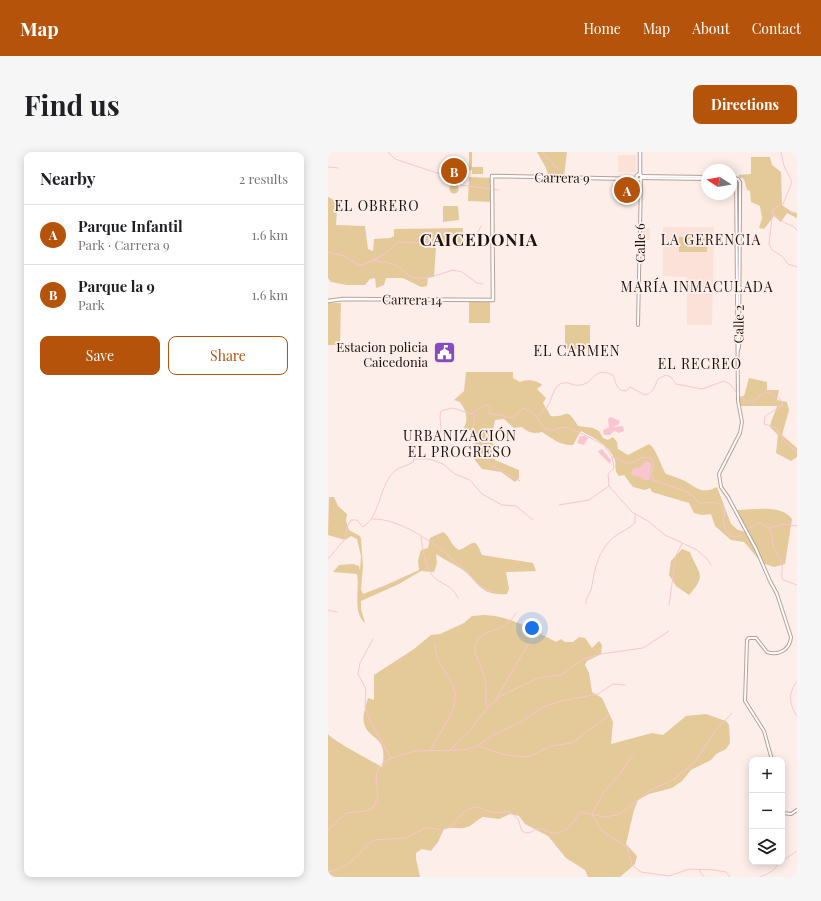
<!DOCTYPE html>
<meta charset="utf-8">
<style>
:root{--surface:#fff;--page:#f6f6f6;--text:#202124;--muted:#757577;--line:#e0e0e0;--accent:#b45309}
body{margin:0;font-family:"Playfair Display",serif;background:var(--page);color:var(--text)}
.controls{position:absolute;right:12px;bottom:12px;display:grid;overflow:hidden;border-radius:8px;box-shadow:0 2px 10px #0003}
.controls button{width:36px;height:36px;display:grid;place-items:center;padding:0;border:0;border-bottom:1px solid var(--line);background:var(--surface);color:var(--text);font:20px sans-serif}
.compass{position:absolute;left:373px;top:12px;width:36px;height:36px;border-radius:50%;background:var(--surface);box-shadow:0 2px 10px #0003;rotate:281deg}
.you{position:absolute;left:204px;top:476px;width:14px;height:14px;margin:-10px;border:3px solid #fff;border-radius:50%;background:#1a73e8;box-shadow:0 0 0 6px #1a73e833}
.badge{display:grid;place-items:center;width:26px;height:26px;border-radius:50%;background:var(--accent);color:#fff;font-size:13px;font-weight:700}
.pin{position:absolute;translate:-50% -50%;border:2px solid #fff;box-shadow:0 1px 4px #0006}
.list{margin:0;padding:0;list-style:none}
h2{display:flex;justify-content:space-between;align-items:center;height:52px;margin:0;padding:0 16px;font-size:17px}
h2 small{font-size:13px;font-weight:400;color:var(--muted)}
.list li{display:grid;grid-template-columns:26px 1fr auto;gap:12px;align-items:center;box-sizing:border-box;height:60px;padding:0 16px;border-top:1px solid var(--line)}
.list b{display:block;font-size:15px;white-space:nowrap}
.list p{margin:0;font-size:13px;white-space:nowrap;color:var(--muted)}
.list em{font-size:13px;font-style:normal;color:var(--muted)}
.actions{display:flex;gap:8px;padding:12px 16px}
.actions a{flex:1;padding:9px 0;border:1px solid var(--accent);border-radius:8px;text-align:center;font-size:14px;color:var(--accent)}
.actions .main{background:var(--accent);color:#fff}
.icon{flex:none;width:22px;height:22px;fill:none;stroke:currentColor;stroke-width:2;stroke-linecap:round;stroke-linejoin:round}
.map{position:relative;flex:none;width:469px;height:725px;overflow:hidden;border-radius:8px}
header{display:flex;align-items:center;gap:24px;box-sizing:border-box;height:56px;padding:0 20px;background:var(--accent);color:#fff}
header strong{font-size:19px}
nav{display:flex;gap:22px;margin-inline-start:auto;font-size:14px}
.intro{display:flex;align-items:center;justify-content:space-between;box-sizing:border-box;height:96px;padding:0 24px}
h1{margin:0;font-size:28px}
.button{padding:10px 18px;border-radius:8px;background:var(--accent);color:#fff;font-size:14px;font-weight:700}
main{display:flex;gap:24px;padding:0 24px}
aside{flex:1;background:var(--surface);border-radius:8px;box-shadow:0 2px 10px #0003}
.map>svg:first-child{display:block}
</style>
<header>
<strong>Map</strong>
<nav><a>Home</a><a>Map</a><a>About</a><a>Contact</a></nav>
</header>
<div class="intro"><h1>Find us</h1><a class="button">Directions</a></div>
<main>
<aside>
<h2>Nearby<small>2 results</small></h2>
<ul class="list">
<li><span class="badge">A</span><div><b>Parque Infantil</b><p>Park · Carrera 9</p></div><em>1.6 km</em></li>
<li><span class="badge">B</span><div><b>Parque la 9</b><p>Park</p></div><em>1.6 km</em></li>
</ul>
<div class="actions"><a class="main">Save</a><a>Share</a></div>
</aside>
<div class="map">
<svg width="469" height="725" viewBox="0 0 469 725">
<rect width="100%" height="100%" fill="#fdeee9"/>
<g fill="#fbe1d7">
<rect x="290" y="3" width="18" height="17"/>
<polygon points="335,75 386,75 384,173 359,173 359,125 335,124"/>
<polygon points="322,76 322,88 314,88 314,77"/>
</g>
<g fill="#e4c999">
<polygon points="141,0 144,0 144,15 155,15 155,22 144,22 144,18 141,18"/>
<polygon points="209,0 239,0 236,25 221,25 218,16"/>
<polygon points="423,5 442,5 444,13 453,20 454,53 464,60 469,61 469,66 459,61 453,70 446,64 436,77 431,76 434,66 432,54 423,50 422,39 419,38 416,27 411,25 411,23 423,22"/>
<polygon points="141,25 165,26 165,50 140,49"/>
<polygon points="290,30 308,30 308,46 290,45"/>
<circle cx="126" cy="37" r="4.5"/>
<polygon points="0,45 6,48 9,57 8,73 37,74 40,97 45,99 46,87 62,86 66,84 66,77 135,76 135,92 108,94 106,125 100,125 99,134 93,135 75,126 58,126 56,133 48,136 47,126 42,127 37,133 19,133 3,130 0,126"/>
<polygon points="115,54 130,54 131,68 115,70"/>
<rect x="351" y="85" width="28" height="15"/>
<polygon points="141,149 162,150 162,171 141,171"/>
<polygon points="0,151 13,151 12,193 0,193"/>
<rect x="237" y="173" width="25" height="24"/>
<path d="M138 220H185V226L192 230C198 227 209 228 214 233L209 237 218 246 215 251 223 264C241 266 237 253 250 274L265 276 271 279 275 286 280 288 285 285 289 290 290 297 300 303 321 292C328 296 333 314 338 322 344 324 351 326 357 329 369 336 374 343 389 335L403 372 410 378 419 380 408 360 409 358C428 358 452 352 464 367L457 412 446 415 434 411 416 390 403 388 387 374 383 362 374 363 366 361 361 351 324 340 322 336 317 338 305 335 296 323 291 324C286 319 288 314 287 308 282 294 265 285 253 279L245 293C232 294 224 286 214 280 205 282 201 281 194 275L186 276 176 267 167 268 164 284 167 308 191 318V326L187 330 173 320 154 317 146 307 148 282 146 278 134 279C141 270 139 259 132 250L126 248 136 239Z"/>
<path d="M421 226 439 230V238H451L449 248 459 250 461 258 454 283 469 296V305L463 309 448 301 450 283 442 275C443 267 447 262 449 254H411L409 245 416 244Z"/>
<path d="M1 345H6L10 354 19 362 18 369 21 378 32 384 33 387 35 414 33 437 35 442 58 433 91 418 90 409 93 398 100 396 102 386 115 380C123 385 122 393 131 398 145 393 146 382 154 403L205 411 208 419 178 420 181 437 179 442C149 444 151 428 132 416 124 411 115 407 108 402L109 411 106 420 93 419 71 432 33 449V457L37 471C24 460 32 436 29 422L5 420 11 413 25 412 31 414 32 419 33 404 29 387 23 384 17 388 0 383Z"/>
<path d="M354 397 362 400C370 422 380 422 361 443L348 434 341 423 343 409Z"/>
<path d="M156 463C183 464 205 478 228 490L233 487 237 490H245L251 485 257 486 264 496 271 489 274 493 273 502 259 509 257 513 261 521 264 540 274 546 285 570 283 592 324 581 335 583 358 564 378 562 398 569 401 573 402 591 398 597 388 602 383 608 363 618 354 629 344 636 321 642 310 648 306 658 298 692 309 704 307 712 292 725H260L257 718 238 706 220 684 197 672 191 664 182 662 171 667 155 665C148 668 144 675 136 676 129 677 123 675 116 677L110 690 103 699 94 697 88 701V707L92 725H0V582C5 589 44 609 54 615 61 582 40 589 36 571 34 564 38 553 40 546L46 548V523L86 497 103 483 112 482 136 471 144 464Z"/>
</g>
<g fill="#fac5d1">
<polygon points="283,265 292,269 291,272 285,275 295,274 296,279 291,281 286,279 282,283 276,283 275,278 281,275 280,267"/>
<polygon points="252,284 257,284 260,286 256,293 249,291"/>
<polygon points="274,297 283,308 282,312 271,301 270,299"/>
<polygon points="320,309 323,311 322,328 317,328 313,325 304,323 303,320 306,316 311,316 317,310"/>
</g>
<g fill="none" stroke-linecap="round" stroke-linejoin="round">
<g stroke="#fac5d1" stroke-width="1">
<polyline points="60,0 67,7 115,23 133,33 171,38"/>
<polyline points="214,0 230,17"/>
<polyline points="453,0 456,14 464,30 455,52 445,57 441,92 444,98 454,104 460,112 469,115"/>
<polyline points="0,15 10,16"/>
<polyline points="444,60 457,71 465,74 469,78"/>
<polyline points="0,100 16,104 29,112 35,113 57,102 70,90 95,91 106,85 115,78 138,88 149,82 153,74"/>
<polyline points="45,108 66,112 85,126 100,126 125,118 134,120 149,131 155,132"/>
<path d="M410 243C426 258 426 243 441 240L453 248 455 253 437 264 436 272 447 275 459 292 469 300"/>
<path d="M147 262C147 267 145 272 145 278 143 310 170 316 192 329"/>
<path d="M210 264C212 260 218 258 220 254 224 247 225 236 232 232 240 228 245 235 253 233 266 231 265 214 285 223 288 230 288 239 298 239L302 235 317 243C325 242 327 233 330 227L338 223 343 225 348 232 374 237 396 229 402 232 409 241"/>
<polyline points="284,305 286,316 280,322 281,334 304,360 320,369 337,383 369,398 380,408 383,413"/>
<polyline points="86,307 102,307 115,312 127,322 142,328 154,342 174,353 188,354 205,368"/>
<polyline points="231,353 261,348 281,334"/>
<path d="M44 367C75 366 113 396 135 416 146 426 150 437 165 440"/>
<polyline points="441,376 455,372 469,374"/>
<path d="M93 385C95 397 97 419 107 426 118 435 123 432 130 446"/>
<path d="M0 407 17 387 19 375 23 368H29L35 375C53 364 51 331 68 318 73 314 80 314 85 310L87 301 83 293 86 289 97 285 108 287 112 284C115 275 110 267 113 259L124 256 144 262 158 252 162 255 161 261 184 266 195 256C208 259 210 268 217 277L225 278 237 275 255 282 276 293 284 305 298 311H304L315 305 323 306 326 311 323 322 325 328 360 340 371 351C382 352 392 346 397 359L395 371C406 400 417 375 431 371 449 377 441 386 447 399 449 403 454 408 454 413 455 419 452 422 455 428L469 433"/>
<path d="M258 452C257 446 261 443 263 438 267 417 269 400 286 385 292 380 301 377 307 371V362"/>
<polyline points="341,453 348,403 354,392"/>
<polyline points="0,458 9,460"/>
<polyline points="45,487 32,511 30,522 38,537 37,555 41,567 63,606"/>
<polyline points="168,547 199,494 205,487 215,481"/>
<path d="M159 555C157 546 159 536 157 527 153 509 134 491 161 480 173 475 181 474 188 461"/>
<path d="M468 563C461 550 460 542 469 529"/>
<polyline points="150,594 178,603 200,605 223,594 244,591 281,563"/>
<path d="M103 598C109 584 126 562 127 547 129 529 106 513 107 492"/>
<polyline points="122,598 140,581 159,556 173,544 210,526 233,523 255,507 273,502 315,496 341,479"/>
<polyline points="264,662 276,640 294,619 305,602"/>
<polyline points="264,663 275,680 299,695 304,713 313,720 341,724 361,717 386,718 398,720 402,725"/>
<polyline points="0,678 18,661 38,659 46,655 50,644 48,626 50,617 55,611 63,606 87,599 134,598 147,595 165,583 193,570 213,556 233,549 270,542 285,532 297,533"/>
<polyline points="454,709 469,699"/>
<polyline points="371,718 376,725"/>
<path d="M0 720C24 716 28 701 46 688L78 686 99 675C131 685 123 662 145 656 153 654 156 658 163 660 169 662 175 659 182 660L190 667 194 679C200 683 204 680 209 676 214 676 216 678 221 680 238 685 244 670 253 660L276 665 289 663 299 657 321 639 346 627 367 610 387 579 404 561"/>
<polyline points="432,725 443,720 453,710"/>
</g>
<defs>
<g id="tertiary">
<polyline points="313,24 379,25"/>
<polyline points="403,25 410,27"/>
<polyline points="313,26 379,27"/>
<polyline points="403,27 408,28"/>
<path d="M408 28 410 249 414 270 412 281 391 322 393 335 400 345 428 397 442 429 449 442 463 485C462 498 450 504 439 500L428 486H421L419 488 417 549 436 579 444 608"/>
<polyline points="310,173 313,27"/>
<polyline points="410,198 411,195 412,52 412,30 410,27"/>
<polyline points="454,661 463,662 469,658"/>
</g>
<g id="secondary">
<polyline points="312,0 312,23"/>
<circle cx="311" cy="25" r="2.5"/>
<polyline points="0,149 15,147 165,148 164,24 309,27"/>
</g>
</defs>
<use href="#tertiary" stroke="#b7a097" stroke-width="4"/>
<use href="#secondary" stroke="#b7a097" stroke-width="4.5"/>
<use href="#tertiary" stroke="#fff" stroke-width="2"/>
<use href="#secondary" stroke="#fff" stroke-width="2.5"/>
</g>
<defs>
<symbol id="civic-square" viewBox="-11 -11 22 22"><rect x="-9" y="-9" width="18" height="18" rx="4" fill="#864bc2" stroke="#fdeee9"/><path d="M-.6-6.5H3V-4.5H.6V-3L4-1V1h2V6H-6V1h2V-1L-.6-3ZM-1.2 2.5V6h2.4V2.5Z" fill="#fff"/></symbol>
</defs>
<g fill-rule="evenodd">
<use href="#civic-square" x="104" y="188" width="25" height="25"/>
</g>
<g text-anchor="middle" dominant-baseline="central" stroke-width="3.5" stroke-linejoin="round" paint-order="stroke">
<g font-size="13" fill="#1a120f" stroke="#fdeee9">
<text transform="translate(234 25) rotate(1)">Carrera 9</text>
<text transform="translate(311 91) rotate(-90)">Calle 6</text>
<text transform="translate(84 147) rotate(1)">Carrera 14</text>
<text transform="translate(410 172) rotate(-89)">Calle 2</text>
</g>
<g font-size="13" fill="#1a120f" stroke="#fdeee9" text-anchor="end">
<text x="100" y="194">Estacion policia<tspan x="100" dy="15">Caicedonia</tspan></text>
</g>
<g font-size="14" letter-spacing="1" fill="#1a120f" stroke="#fdeee9">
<text x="49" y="53">EL OBRERO</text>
<text x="383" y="87">LA GERENCIA</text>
<text x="369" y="134">MARÍA INMACULADA</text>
<text x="249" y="198">EL CARMEN</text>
<text x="372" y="211">EL RECREO</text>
<text x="132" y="283">URBANIZACIÓN<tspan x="132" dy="16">EL PROGRESO</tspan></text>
</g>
<g font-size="17" font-weight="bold" letter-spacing="1" fill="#1a120f" stroke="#fdeee9">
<text x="151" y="87">CAICEDONIA</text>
</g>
</g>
</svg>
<div class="controls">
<button>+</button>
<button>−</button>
<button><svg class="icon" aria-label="layers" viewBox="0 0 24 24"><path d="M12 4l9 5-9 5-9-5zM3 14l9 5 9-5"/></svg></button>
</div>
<svg class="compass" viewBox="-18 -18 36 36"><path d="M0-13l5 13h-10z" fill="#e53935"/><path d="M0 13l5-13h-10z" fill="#757577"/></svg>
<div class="you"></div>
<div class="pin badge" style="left:299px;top:38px">A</div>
<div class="pin badge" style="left:126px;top:19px">B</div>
</div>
</main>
